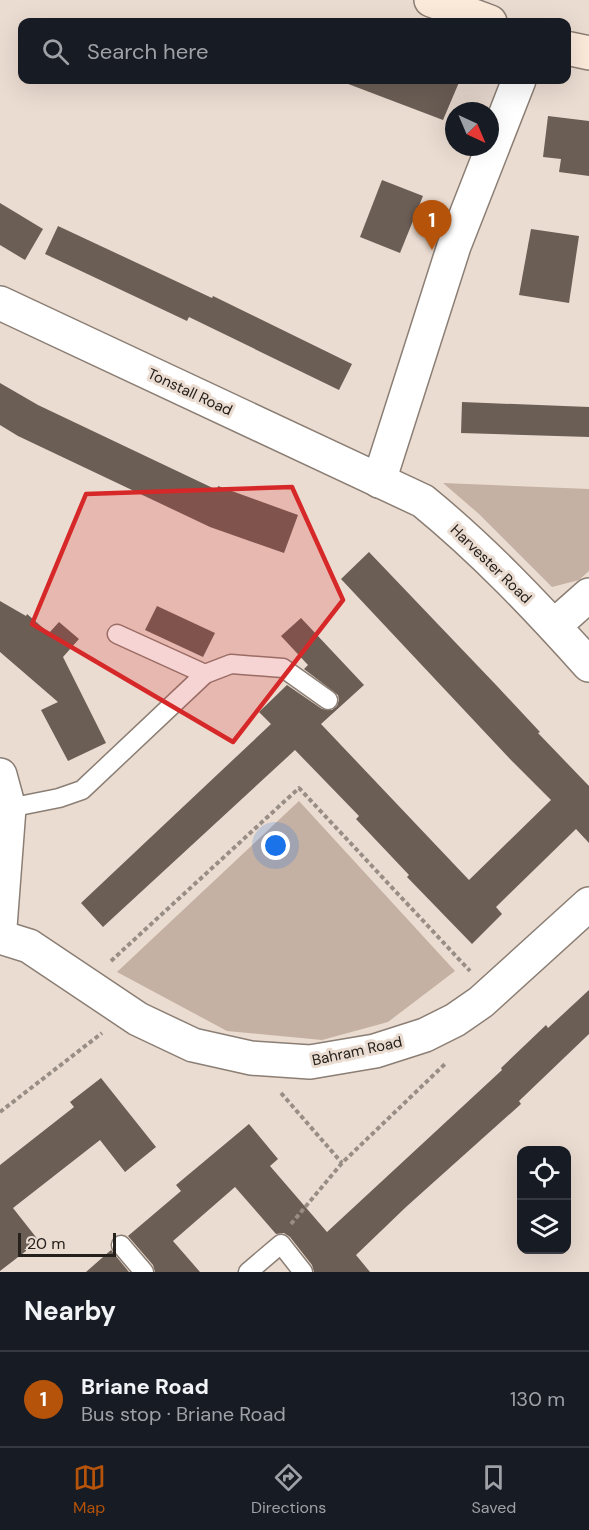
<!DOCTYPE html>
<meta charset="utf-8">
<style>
:root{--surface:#171b24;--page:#242831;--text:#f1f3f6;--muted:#9ea1a6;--line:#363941;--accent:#b45309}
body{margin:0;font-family:"DM Sans",sans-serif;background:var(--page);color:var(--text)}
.controls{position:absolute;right:18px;bottom:18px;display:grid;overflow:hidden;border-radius:12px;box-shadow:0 6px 24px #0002}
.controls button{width:54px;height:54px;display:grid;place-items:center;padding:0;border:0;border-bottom:2px solid var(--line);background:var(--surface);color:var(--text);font:30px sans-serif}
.compass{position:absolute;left:445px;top:102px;width:54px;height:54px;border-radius:50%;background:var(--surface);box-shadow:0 6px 24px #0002;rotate:136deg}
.scale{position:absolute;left:18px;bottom:15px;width:98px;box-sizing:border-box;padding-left:6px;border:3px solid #25201c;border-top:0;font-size:16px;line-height:21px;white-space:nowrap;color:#25201c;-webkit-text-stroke:4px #ebdcd1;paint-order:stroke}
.you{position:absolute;left:276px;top:846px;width:21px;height:21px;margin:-15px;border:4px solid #fff;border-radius:50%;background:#1a73e8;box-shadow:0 0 0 9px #1a73e833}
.badge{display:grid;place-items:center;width:39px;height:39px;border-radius:50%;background:var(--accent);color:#fff;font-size:20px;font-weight:700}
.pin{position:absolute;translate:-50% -50px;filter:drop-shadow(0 2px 3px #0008)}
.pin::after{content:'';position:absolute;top:32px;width:21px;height:18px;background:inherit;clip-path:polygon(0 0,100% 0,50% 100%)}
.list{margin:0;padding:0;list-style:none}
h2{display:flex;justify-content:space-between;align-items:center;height:78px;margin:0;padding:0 24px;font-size:26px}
h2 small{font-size:20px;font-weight:400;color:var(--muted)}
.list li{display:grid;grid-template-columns:39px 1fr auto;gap:18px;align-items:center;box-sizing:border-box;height:96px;padding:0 24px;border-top:2px solid var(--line)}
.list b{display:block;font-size:22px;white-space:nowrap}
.list p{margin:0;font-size:20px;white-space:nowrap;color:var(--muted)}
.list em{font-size:20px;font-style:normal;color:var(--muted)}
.icon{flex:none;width:33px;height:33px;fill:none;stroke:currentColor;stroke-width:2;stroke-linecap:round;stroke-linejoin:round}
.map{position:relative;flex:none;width:589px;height:1272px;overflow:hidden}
.search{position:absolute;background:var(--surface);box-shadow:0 6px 24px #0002;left:18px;right:18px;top:18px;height:66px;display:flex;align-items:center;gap:15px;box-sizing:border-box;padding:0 21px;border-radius:12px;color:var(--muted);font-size:22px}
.sheet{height:174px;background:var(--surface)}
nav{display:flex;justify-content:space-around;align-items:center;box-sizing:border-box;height:84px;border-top:2px solid var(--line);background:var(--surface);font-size:16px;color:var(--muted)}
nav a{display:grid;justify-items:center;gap:3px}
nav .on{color:var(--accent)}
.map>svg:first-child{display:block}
</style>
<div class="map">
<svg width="589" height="1272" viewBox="0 0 589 1272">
<rect width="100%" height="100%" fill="#ebdcd1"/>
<g fill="#c4b1a3">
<polygon points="443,483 589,489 589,571 579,580 552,587 479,514"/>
<polygon points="299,801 455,971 388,1022 322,1040 227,1031 117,972"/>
</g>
<g fill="#6b5e55">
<polygon points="344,80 460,80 443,120 343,82"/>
<polygon points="548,116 589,121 589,176 559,172 561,159 543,157"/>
<polygon points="382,180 423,196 400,253 360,237"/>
<polygon points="0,203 43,229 25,260 0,245"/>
<polygon points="58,226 212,298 213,296 352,364 339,390 189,317 187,321 45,254"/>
<polygon points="531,229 579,236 569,303 519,295"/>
<polygon points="0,383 38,405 217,490 218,486 298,515 284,553 210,527 18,436 0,425"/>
<polygon points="462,402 589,407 589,437 461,433"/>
<polygon points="369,552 497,686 540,732 538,733 589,786 589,843 576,829 496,907 502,914 472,944 407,877 409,875 356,819 359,816 295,750 103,927 81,903 271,724 259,712 287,685 322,709 332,710 337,706 339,700 338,695 304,669 308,665 281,636 301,618 364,685 321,724 469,880 551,800 510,759 341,579"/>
<polygon points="0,601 26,616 27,614 49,633 59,622 79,639 63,657 106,743 68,761 41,710 58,702 0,652"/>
<polygon points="157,606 215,633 203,657 145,630"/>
<polygon points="589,990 589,1034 519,1101 521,1104 406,1207 356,1255 370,1272 314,1272 312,1265 290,1237 284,1233 276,1234 235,1187 173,1241 200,1272 155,1272 153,1265 128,1236 181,1191 176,1185 249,1124 278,1159 270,1166 327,1232 502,1070 501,1068 546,1025 548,1028"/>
<polygon points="101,1078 156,1147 125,1172 100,1140 13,1208 39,1241 0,1271 0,1165 74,1107 70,1102"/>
<polygon points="111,1250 129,1272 86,1272"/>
</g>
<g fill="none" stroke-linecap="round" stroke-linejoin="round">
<defs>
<g id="lane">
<polyline points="117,634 205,674 231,664 283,668 328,700"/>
<polyline points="9,808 59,798 82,790 205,674"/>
<polyline points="121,1245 144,1272"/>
<polyline points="248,1272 281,1244 303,1272"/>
</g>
<g id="street">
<path d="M0 303 423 501C483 550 537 607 589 665"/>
<polyline points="379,481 454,246 519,80"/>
<polyline points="554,626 589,595"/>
<polyline points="0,775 9,808 0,927"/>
<polyline points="0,937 29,946 138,1019 193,1045 251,1058 310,1062 375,1051 425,1035 455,1020 481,1002 589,904"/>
</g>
<g id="secondary">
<polyline points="431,0 490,22"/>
<polyline points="566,48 589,53"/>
</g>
</defs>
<use href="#lane" stroke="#8b7e74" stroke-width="21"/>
<use href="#street" stroke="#8b7e74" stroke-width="36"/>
<use href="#secondary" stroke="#8b7e74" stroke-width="36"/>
<g stroke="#988e86" stroke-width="4" stroke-dasharray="4.5 3" stroke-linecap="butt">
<polyline points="111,961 299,788 470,971"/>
<polyline points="281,1093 342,1163"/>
<polyline points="0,1112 102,1033"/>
<polyline points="291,1224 342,1163 446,1063"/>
</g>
<use href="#lane" stroke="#fff" stroke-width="18"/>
<use href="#street" stroke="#fff" stroke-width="33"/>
<use href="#secondary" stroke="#fbe9da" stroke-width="33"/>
</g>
<path fill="#d62828" fill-opacity="0.2" stroke="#d62828" stroke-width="4.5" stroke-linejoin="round" d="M292 487 343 600 233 742 32 624 86 494Z"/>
<g text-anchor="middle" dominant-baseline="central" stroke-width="6" stroke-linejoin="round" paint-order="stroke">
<g font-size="15" fill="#25201c" stroke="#ebdcd1">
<text transform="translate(190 392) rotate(25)">Tonstall Road</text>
<text transform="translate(491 564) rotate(44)">Harvester Road</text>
<text transform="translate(357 1051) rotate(-12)">Bahram Road</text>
</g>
</g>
</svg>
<div class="controls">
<button><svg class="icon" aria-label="locate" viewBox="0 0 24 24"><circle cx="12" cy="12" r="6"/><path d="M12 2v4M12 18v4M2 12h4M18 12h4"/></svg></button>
<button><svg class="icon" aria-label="layers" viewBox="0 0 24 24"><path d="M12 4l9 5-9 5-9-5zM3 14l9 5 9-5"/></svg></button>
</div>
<svg class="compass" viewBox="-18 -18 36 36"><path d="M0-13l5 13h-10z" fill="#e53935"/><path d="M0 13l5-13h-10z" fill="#9ea1a6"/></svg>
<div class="scale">20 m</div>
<div class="you"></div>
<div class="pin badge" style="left:432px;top:250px">1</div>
<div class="search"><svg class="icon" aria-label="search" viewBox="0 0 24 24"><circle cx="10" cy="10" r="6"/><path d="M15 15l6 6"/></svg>Search here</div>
</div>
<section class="sheet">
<h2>Nearby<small></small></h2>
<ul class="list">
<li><span class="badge">1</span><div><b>Briane Road</b><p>Bus stop · Briane Road</p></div><em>130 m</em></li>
</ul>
</section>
<nav>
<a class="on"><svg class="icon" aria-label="map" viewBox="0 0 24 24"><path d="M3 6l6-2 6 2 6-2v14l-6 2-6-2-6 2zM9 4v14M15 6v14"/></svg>Map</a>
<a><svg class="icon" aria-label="directions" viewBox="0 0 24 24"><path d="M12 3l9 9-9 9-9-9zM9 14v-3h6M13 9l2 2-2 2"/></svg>Directions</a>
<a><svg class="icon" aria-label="saved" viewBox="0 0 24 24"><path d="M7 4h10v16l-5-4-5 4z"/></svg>Saved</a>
</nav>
